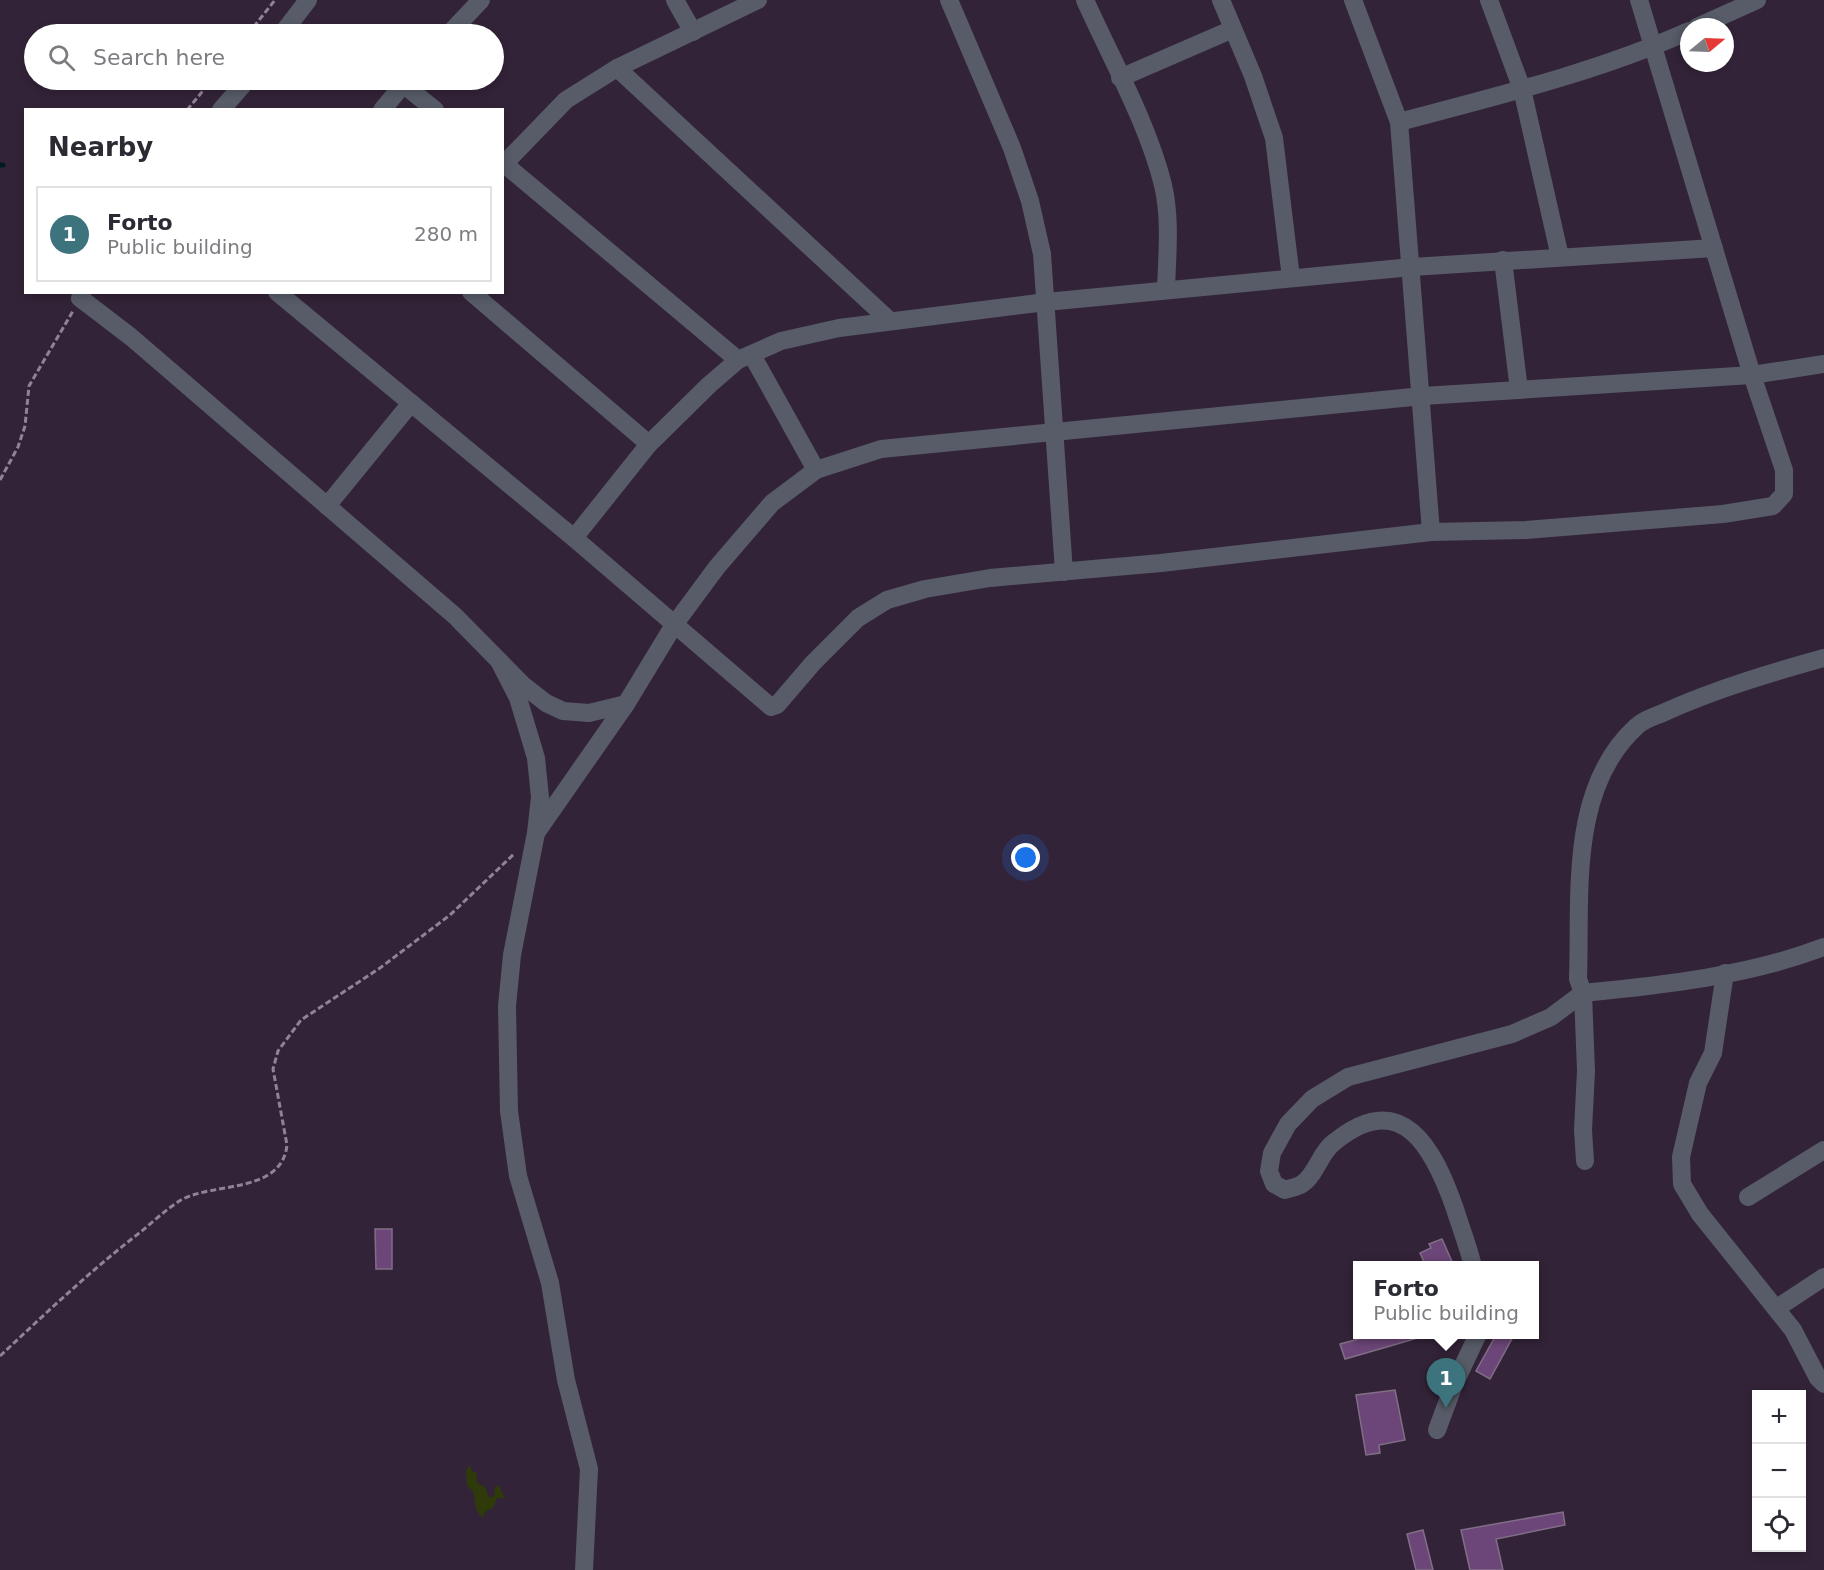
<!DOCTYPE html>
<meta charset="utf-8">
<style>
:root{--surface:#fff;--page:#f2f2f3;--text:#2b2b33;--muted:#7c7c81;--line:#e1e1e2;--accent:#3d737d}
body{margin:0;font-family:"DejaVu Sans",sans-serif;background:var(--page);color:var(--text)}
.controls{position:absolute;right:18px;bottom:18px;display:grid;overflow:hidden;border-radius:0px;box-shadow:0 3px 9px #0003}
.controls button{width:54px;height:54px;display:grid;place-items:center;padding:0;border:0;border-bottom:2px solid var(--line);background:var(--surface);color:var(--text);font:30px sans-serif}
.compass{position:absolute;left:1680px;top:18px;width:54px;height:54px;border-radius:50%;background:var(--surface);box-shadow:0 3px 9px #0003;rotate:71deg}
.you{position:absolute;left:1026px;top:858px;width:21px;height:21px;margin:-15px;border:4px solid #fff;border-radius:50%;background:#1a73e8;box-shadow:0 0 0 9px #1a73e833}
.badge{display:grid;place-items:center;width:39px;height:39px;border-radius:50%;background:var(--accent);color:#fff;font-size:20px;font-weight:700}
.pin{position:absolute;translate:-50% -50px;filter:drop-shadow(0 2px 3px #0008)}
.pin::after{content:'';position:absolute;top:32px;width:21px;height:18px;background:inherit;clip-path:polygon(0 0,100% 0,50% 100%)}
.popup{position:absolute;left:1353px;top:1261px;width:186px;height:78px;box-sizing:border-box;display:grid;place-content:center;border-radius:0px;background:var(--surface);filter:drop-shadow(0 2px 4px #0005);font-size:20px;white-space:nowrap;color:var(--muted)}
.popup b{font-size:22px;color:var(--text)}
.popup::after{content:'';position:absolute;left:50%;top:100%;margin-left:-12px;border:12px solid transparent;border-top-color:var(--surface)}
.list{margin:0;padding:0;list-style:none}
h2{display:flex;justify-content:space-between;align-items:center;height:78px;margin:0;padding:0 24px;font-size:26px}
h2 small{font-size:20px;font-weight:400;color:var(--muted)}
.list li{display:grid;grid-template-columns:39px 1fr auto;gap:18px;align-items:center;box-sizing:border-box;height:96px;margin:0 12px 12px;padding:0 12px;border:2px solid var(--line);border-radius:0px}
.list b{display:block;font-size:22px;white-space:nowrap}
.list p{margin:0;font-size:20px;white-space:nowrap;color:var(--muted)}
.list em{font-size:20px;font-style:normal;color:var(--muted)}
.icon{flex:none;width:33px;height:33px;fill:none;stroke:currentColor;stroke-width:2;stroke-linecap:round;stroke-linejoin:round}
.map{position:relative;flex:none;width:1824px;height:1570px;overflow:hidden}
.search{position:absolute;background:var(--surface);box-shadow:0 3px 9px #0003;left:24px;top:24px;width:480px;height:66px;display:flex;align-items:center;gap:15px;box-sizing:border-box;padding:0 21px;border-radius:33px;color:var(--muted);font-size:22px}
.panel{position:absolute;background:var(--surface);box-shadow:0 3px 9px #0003;left:24px;top:108px;width:480px;height:186px;border-radius:0px}
.map>svg:first-child{display:block}
</style>
<div class="map">
<svg width="1824" height="1570" viewBox="0 0 1824 1570">
<rect width="100%" height="100%" fill="#332338"/>
<polygon fill="#2f3a0b" points="470,1465 472,1472 476,1471 477,1483 485,1487 489,1498 494,1496 495,1487 498,1485 505,1498 497,1498 493,1508 486,1511 482,1518 476,1509 473,1491 467,1486 466,1470"/>
<g fill="none" stroke-linecap="round" stroke-linejoin="round">
<polyline stroke="#001b20" stroke-width="5" points="0,165 3,165"/>
</g>
<g fill="#6c4678" stroke="#816e87" stroke-width="1.5">
<polygon points="375,1229 392,1229 392,1269 376,1269"/>
<polygon points="1442,1239 1454,1266 1426,1266 1420,1253 1431,1248 1429,1244"/>
<polygon points="1373,1335 1418,1335 1418,1338 1345,1359 1340,1344"/>
<polygon points="1496,1335 1514,1335 1490,1379 1476,1371"/>
<polygon points="1395,1390 1405,1440 1379,1445 1380,1453 1366,1455 1356,1395"/>
<polygon points="1563,1512 1565,1525 1496,1539 1503,1570 1470,1570 1461,1530"/>
<polygon points="1423,1530 1433,1570 1416,1570 1407,1534"/>
</g>
<g fill="none" stroke-linecap="round" stroke-linejoin="round">
<g stroke="#908395" stroke-width="3" stroke-dasharray="6 3" stroke-linecap="butt">
<polyline points="248,34 275,0"/>
<polyline points="187,110 212,80"/>
<polyline points="0,480 18,447 25,426 29,386 73,311"/>
<path d="M0 1356C45 1314 89 1272 138 1234 152 1223 166 1209 181 1200 213 1182 282 1194 287 1145L273 1069 278 1051 301 1020 380 968 450 915 515 853"/>
</g>
<g stroke="#575c68" stroke-width="18">
<polyline points="675,0 693,32"/>
<polyline points="949,0 1012,148 1030,201 1042,254 1064,572"/>
<path d="M1085 0C1111 58 1148 124 1163 185 1171 219 1167 256 1166 290"/>
<polyline points="1221,0 1253,76 1274,138 1291,278"/>
<polyline points="1353,0 1399,122 1431,532"/>
<polyline points="1489,0 1522,89 1560,257"/>
<polyline points="1697,27 1757,0"/>
<polyline points="282,34 308,0"/>
<polyline points="449,34 481,0"/>
<polyline points="617,68 890,321"/>
<polyline points="1120,78 1233,29"/>
<polyline points="403,84 435,110"/>
<polyline points="221,110 247,80"/>
<polyline points="382,110 407,80"/>
<path d="M1399 122C1497 96 1597 72 1689 31"/>
<polyline points="502,162 738,360"/>
<polyline points="504,164 566,100 617,68 758,0"/>
<polyline points="1503,260 1519,390"/>
<polyline points="82,292 80,298 131,337 455,616 523,685 546,703 563,711 589,713 626,704"/>
<polyline points="277,292 574,538 771,707 777,705 813,663 858,618 887,600 925,589 990,578 1161,563 1431,532 1526,530 1723,514 1773,506 1784,494 1784,470 1752,375 1639,0"/>
<polyline points="471,292 649,444"/>
<polyline points="752,355 816,470"/>
<polyline points="327,506 411,403"/>
<polyline points="574,538 649,444 709,385 738,360 781,341 839,328 1046,302 1412,267 1714,248"/>
<polyline points="499,661 518,698 536,758 540,797 536,833 512,955 507,1006 509,1111 518,1176 550,1283 566,1380 589,1469 584,1570"/>
<polyline points="536,833 626,704 674,625 717,567 772,503 816,470 881,449 1423,396 1752,375 1824,364"/>
<polyline points="1725,973 1713,1053 1698,1083 1681,1157 1682,1184 1700,1214 1793,1330 1818,1378 1824,1384"/>
<path d="M1585 1161 1583 1130 1586 1071 1583 993C1664 985 1748 976 1824 947"/>
<polyline points="1748,1197 1824,1150"/>
<path d="M1473 1266C1468 1246 1461 1228 1455 1209 1434 1149 1402 1085 1332 1144 1320 1154 1315 1176 1302 1184 1298 1187 1290 1188 1285 1190L1274 1184 1269 1171 1272 1153 1288 1124 1312 1099 1348 1077 1512 1034 1551 1017 1583 993 1578 979C1581 896 1568 788 1637 726 1644 719 1656 716 1665 712 1716 689 1770 673 1824 658"/>
<polyline points="1777,1308 1824,1277"/>
<polyline points="1437,1430 1453,1387 1478,1334"/>
</g>
</g>
</svg>
<div class="controls">
<button>+</button>
<button>−</button>
<button><svg class="icon" aria-label="locate" viewBox="0 0 24 24"><circle cx="12" cy="12" r="6"/><path d="M12 2v4M12 18v4M2 12h4M18 12h4"/></svg></button>
</div>
<svg class="compass" viewBox="-18 -18 36 36"><path d="M0-13l5 13h-10z" fill="#e53935"/><path d="M0 13l5-13h-10z" fill="#7c7c81"/></svg>
<div class="you"></div>
<div class="pin badge" style="left:1446px;top:1408px">1</div>
<div class="popup"><b>Forto</b>Public building</div>
<div class="search"><svg class="icon" aria-label="search" viewBox="0 0 24 24"><circle cx="10" cy="10" r="6"/><path d="M15 15l6 6"/></svg>Search here</div>
<section class="panel">
<h2>Nearby<small></small></h2>
<ul class="list">
<li><span class="badge">1</span><div><b>Forto</b><p>Public building</p></div><em>280 m</em></li>
</ul>
</section>
</div>
